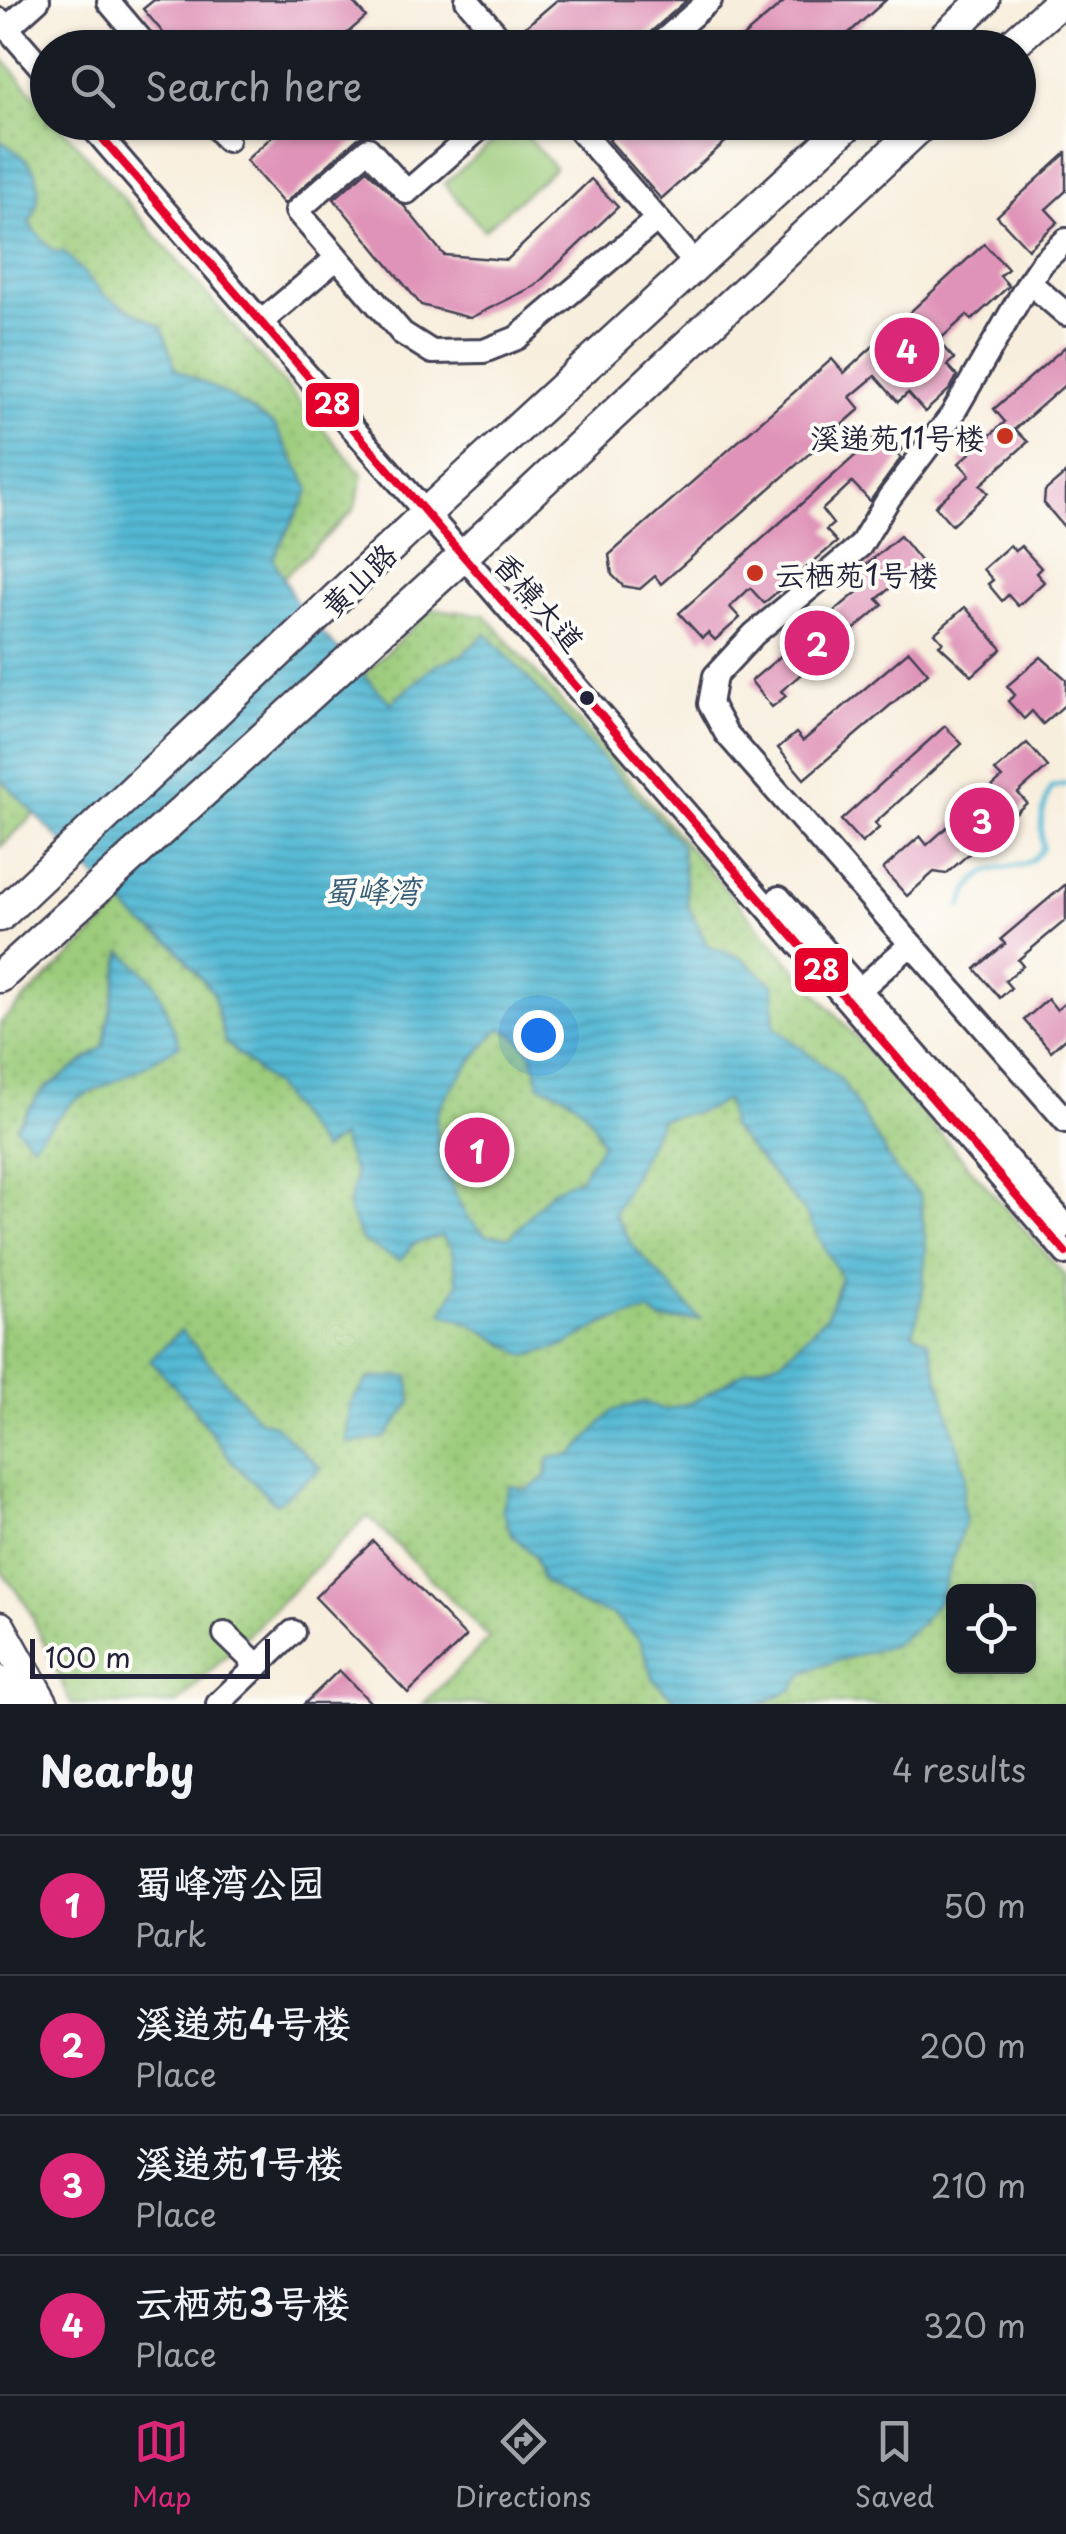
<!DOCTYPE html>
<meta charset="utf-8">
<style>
:root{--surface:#171b24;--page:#20242c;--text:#f1f3f6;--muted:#9ea1a6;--line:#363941;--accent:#db2777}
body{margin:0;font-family:"Playpen Sans","LXGW WenKai TC",sans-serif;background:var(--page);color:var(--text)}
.controls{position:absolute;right:30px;bottom:30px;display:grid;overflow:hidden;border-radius:15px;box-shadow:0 2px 8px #0004}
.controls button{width:90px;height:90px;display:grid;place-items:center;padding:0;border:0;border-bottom:2px solid var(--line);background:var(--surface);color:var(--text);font:50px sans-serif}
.scale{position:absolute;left:30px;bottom:25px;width:240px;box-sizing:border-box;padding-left:10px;border:5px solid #22223b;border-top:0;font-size:28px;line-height:35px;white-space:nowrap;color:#22223b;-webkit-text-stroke:8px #fdfcf7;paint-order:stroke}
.you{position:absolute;left:538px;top:1035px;width:35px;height:35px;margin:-25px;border:8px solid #fff;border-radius:50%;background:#1a73e8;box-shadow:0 0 0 15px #1a73e833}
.badge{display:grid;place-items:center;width:65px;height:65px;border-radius:50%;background:var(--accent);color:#fff;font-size:32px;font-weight:700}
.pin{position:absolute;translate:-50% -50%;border:5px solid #fff;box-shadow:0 2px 10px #0006}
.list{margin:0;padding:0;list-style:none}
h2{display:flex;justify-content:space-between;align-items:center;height:130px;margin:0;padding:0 40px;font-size:42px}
h2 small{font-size:32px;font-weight:400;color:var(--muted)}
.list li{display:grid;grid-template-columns:65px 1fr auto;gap:30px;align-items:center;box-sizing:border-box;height:140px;padding:0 40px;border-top:2px solid var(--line)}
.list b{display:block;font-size:38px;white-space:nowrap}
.list p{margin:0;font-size:32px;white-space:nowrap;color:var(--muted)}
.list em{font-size:32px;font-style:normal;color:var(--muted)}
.icon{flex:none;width:55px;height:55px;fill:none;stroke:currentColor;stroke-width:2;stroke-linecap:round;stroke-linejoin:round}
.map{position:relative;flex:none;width:1066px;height:1704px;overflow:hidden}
.search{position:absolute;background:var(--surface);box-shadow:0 2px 8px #0004;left:30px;right:30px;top:30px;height:110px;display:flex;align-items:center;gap:25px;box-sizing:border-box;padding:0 35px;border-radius:55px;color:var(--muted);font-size:38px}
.sheet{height:690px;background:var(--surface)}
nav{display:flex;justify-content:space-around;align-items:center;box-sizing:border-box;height:140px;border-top:2px solid var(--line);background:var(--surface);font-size:28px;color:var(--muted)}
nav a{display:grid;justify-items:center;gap:5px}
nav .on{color:var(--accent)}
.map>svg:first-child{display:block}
</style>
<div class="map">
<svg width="1066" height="1704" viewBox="0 0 1066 1704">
<defs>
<pattern id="grass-dots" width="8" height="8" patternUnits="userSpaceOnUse" patternTransform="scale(2.5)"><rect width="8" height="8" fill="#9ccc7c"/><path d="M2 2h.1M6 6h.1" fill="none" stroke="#86af6c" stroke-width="1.8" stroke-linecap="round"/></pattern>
<pattern id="water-rules" width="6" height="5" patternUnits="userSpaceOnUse" patternTransform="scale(2.5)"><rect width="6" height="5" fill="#55b9d4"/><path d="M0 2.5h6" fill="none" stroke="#4696ad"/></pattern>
</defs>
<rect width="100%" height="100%" fill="#fdfcf7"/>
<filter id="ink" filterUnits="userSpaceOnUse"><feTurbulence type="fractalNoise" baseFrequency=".01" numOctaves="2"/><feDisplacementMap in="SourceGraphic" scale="20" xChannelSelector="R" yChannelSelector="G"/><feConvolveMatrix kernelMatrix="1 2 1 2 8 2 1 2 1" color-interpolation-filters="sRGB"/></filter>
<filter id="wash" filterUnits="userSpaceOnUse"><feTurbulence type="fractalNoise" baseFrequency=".0048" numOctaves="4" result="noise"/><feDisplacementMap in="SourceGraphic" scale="40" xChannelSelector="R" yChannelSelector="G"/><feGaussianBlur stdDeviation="2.25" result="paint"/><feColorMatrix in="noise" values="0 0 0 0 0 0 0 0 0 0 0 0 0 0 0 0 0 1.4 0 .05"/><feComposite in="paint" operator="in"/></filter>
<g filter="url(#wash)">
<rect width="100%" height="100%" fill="#f8eedd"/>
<g fill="url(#grass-dots)" stroke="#5f775c" stroke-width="2.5" fill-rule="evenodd">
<polygon points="0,55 47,110 48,122 58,123 363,475 354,510 0,847"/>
<path d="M432 609 485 615 1066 1277V1704H423L490 1638 368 1516 177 1704H71L28 1607 0 1569V1023ZM954 1592H1028V1666H954Z"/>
</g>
<polygon fill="#9ccc7c" stroke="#5f775c" stroke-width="2.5" points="515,123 555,168 484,230 444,184"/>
<g fill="url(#water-rules)" stroke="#3c6e88" stroke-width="2.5" fill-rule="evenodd">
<path d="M0 141C38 162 49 184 29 224L53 251H63L106 296 162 327 176 369 226 394 275 426 310 489 273 558 302 613 391 703 434 666 462 655 486 633 681 844 688 906 708 946 742 958 774 985V1027L840 1078 899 1175 920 1195 926 1248 922 1299 913 1333 928 1341 966 1474 962 1505 966 1519 940 1599 921 1623 894 1645 822 1665 804 1673 793 1689 769 1700 755 1704H679L654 1680 640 1640 613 1615 579 1604 542 1580 534 1555 512 1535 502 1509 510 1486 528 1490 546 1476 549 1458 574 1454 612 1411 643 1402 664 1410 695 1401 747 1370 782 1360 827 1315 841 1277 806 1214 730 1126 726 1099 710 1109 661 1119 614 1214 633 1246 700 1319 662 1321 650 1311 605 1323 564 1346 526 1356 469 1323 442 1313 458 1283 451 1247 441 1236 413 1244 400 1261 362 1241 348 1209 355 1176 340 1137 322 1151 276 1088 225 1042 213 993 174 945 140 922 0 778ZM501 1028C530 1041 535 1056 539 1085 572 1094 590 1110 602 1143L581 1177 551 1191 510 1237 486 1235C479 1228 469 1221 464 1212 453 1193 432 1136 437 1115 440 1098 487 1041 501 1028Z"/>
<polygon points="122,951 155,982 180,1045 136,1071 75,1100 32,1144 16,1127 42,1091 103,1047"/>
<polygon points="181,1330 258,1419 275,1425 321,1469 276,1504 234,1464 190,1404 150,1360"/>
<polygon points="409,1376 412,1402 385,1438 347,1443 350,1404 369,1378"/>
</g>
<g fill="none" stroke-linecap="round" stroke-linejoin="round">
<path stroke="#55b9d4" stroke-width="5" d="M961 907C967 894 972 880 985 873 1006 861 1022 876 1043 848 1039 825 1042 809 1051 787L1066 784"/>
</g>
<g id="blocks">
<g fill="#df93b8">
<polygon points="154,0 351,0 366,17 330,48 176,48 143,9"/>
<polygon points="557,0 687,0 645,37 638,48 539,48 523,29"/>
<polygon points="786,0 886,0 832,48 730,48"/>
<polygon points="288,122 363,122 371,132 358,138 284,204 246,160"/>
<polygon points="628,122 748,122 661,199 609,140"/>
<polygon points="1066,153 1066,191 1046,209 1058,222 1028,249 997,216"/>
<polygon points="367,170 404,206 444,255 507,260 591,179 618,207 535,286 470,318 421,305 334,199"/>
<polygon points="984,244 1008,269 1000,276 1009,286 972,320 967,315 938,341 954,359 947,365 957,376 950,389 925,412 908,393 898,402 875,376 850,397 860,409 661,584 655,576 640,589 623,586 612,575 609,555 832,359 844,373"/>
<polygon points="1066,346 1066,384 1015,429 1028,442 980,485 988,493 952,525 935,506 970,475 959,463 1005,422 994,409"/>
<polygon points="884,430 902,449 897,454 901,458 870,501 852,482 822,510 833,524 826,530 837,542 764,603 750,588 730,607 740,618 715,640 708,633 702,638 679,613"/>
<polygon points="1066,473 1066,529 1044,503 1045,491"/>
<polygon points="900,536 921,562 877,599 883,605 781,691 786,696 772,707 751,681 862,588 852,576"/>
<polygon points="1010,545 1015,551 1021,546 1041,568 1036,573 1044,582 1018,606 1008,595 1002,601 988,584 993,580 983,569"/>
<polygon points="965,607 1002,649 972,676 939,645 943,642 935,633"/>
<polygon points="909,651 928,673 804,779 778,748 796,733 803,741"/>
<polygon points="1041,657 1066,679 1066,704 1043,724 1032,711 1024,719 1008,701 1015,695 1007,686"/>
<polygon points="945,726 962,744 875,823 879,828 862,843 841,820"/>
<polygon points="1027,743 1048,767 1018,793 1027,803 946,874 934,872 907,896 883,869 920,836 927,845 1002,778 995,771"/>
<polygon points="1066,884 1066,920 1018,960 1023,966 1005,981 1011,988 1000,998 975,969 1005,944 1001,939"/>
<polygon points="1048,999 1057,1010 1066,1002 1066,1038 1051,1051 1024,1020"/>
<polygon points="373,1541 466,1637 408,1693 315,1597"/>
<polygon points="339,1670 372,1704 304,1704"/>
</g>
</g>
</g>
<g filter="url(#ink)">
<use href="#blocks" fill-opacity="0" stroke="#424153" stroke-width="2.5"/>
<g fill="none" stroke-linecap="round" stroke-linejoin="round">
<defs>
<g id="minor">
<polyline points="111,0 109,2 148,48"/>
<polyline points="467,0 508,48"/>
<polyline points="0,20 48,75"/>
<polyline points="7,28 38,0"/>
<polyline points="655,48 710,0"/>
<polyline points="88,122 1066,1253"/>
<polyline points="212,122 227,140"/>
<polyline points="487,122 407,192 368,149 297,211 402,333 432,352 484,351 517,338 657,219"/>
<polyline points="573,122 696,264"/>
<polyline points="1066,240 1042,263 1029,282 952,415 889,498 860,546 754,634 715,676 710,704 726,733 1066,1121"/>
<polyline points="1029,282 1066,314"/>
<polyline points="261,322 337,258"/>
<polyline points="779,898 1066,1226"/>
<polyline points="849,999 910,945"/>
<polyline points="225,1634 258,1666"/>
<polyline points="218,1704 293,1632"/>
</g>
<g id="major">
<polyline points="933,48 984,0"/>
<polyline points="1008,48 1062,0"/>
<polyline points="0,916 436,504 851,122"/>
<polyline points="0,977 462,557 925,122"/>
<polyline points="0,1627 43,1704"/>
<polyline points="0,1681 14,1704"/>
</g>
</defs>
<use href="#minor" stroke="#424153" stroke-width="28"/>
<use href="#major" stroke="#424153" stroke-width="35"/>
<use href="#minor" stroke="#fff" stroke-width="22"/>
<use href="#major" stroke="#fff" stroke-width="30"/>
<defs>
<polyline id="bus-1" points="88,122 1066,1253"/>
</defs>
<use href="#bus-1" stroke="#fdfcf7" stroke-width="15"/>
<use href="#bus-1" stroke="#e4002b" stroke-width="8"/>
</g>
</g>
<g fill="#c8321e" stroke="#fdfcf7" stroke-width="4">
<circle cx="1005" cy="436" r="10"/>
<circle cx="755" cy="573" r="10"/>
</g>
<circle fill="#22223b" stroke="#fdfcf7" stroke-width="4" cx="587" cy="698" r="9"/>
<g text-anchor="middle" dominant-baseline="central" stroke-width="8" stroke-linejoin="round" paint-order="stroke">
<g font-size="30" fill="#22223b" stroke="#fdfcf7" text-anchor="end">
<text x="985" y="436">溪递苑11号楼</text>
<text x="775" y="573" text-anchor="start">云栖苑1号楼</text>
</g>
<g font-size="30" fill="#22223b" stroke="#fdfcf7">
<text transform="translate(358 579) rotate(-44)">黄山路</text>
<text transform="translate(540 601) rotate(49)">香樟大道</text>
</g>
<g font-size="32" font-style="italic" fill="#365e78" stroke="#fdfcf7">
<text x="372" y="890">蜀峰湾</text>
</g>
</g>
<g stroke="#fdfcf7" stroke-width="4">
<rect x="304" y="381" width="57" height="48" rx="10" fill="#e4002b"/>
<rect x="793" y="946" width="57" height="48" rx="10" fill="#e4002b"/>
</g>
<g font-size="28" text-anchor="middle" font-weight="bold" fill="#fff">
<text x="332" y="414">28</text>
<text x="821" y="980">28</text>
</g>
</svg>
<div class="controls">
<button><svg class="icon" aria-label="locate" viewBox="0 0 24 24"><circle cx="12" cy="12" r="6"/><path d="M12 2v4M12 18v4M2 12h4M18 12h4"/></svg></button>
</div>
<div class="scale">100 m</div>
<div class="you"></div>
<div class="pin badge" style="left:477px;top:1150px">1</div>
<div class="pin badge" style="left:817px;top:643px">2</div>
<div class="pin badge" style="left:982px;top:820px">3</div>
<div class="pin badge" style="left:907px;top:350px">4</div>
<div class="search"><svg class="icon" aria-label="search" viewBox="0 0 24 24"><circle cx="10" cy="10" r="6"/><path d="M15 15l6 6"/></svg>Search here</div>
</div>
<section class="sheet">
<h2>Nearby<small>4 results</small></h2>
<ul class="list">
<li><span class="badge">1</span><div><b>蜀峰湾公园</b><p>Park</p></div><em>50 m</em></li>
<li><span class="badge">2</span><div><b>溪递苑4号楼</b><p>Place</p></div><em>200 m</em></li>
<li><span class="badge">3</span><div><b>溪递苑1号楼</b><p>Place</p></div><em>210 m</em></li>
<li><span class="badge">4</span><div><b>云栖苑3号楼</b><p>Place</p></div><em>320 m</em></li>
</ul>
</section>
<nav>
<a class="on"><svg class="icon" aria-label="map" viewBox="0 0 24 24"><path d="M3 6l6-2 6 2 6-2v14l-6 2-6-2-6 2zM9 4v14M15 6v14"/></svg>Map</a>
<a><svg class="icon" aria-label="directions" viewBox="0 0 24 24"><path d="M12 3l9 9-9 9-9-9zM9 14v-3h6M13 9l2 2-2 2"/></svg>Directions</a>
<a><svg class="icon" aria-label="saved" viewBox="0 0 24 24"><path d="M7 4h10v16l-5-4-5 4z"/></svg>Saved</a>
</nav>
